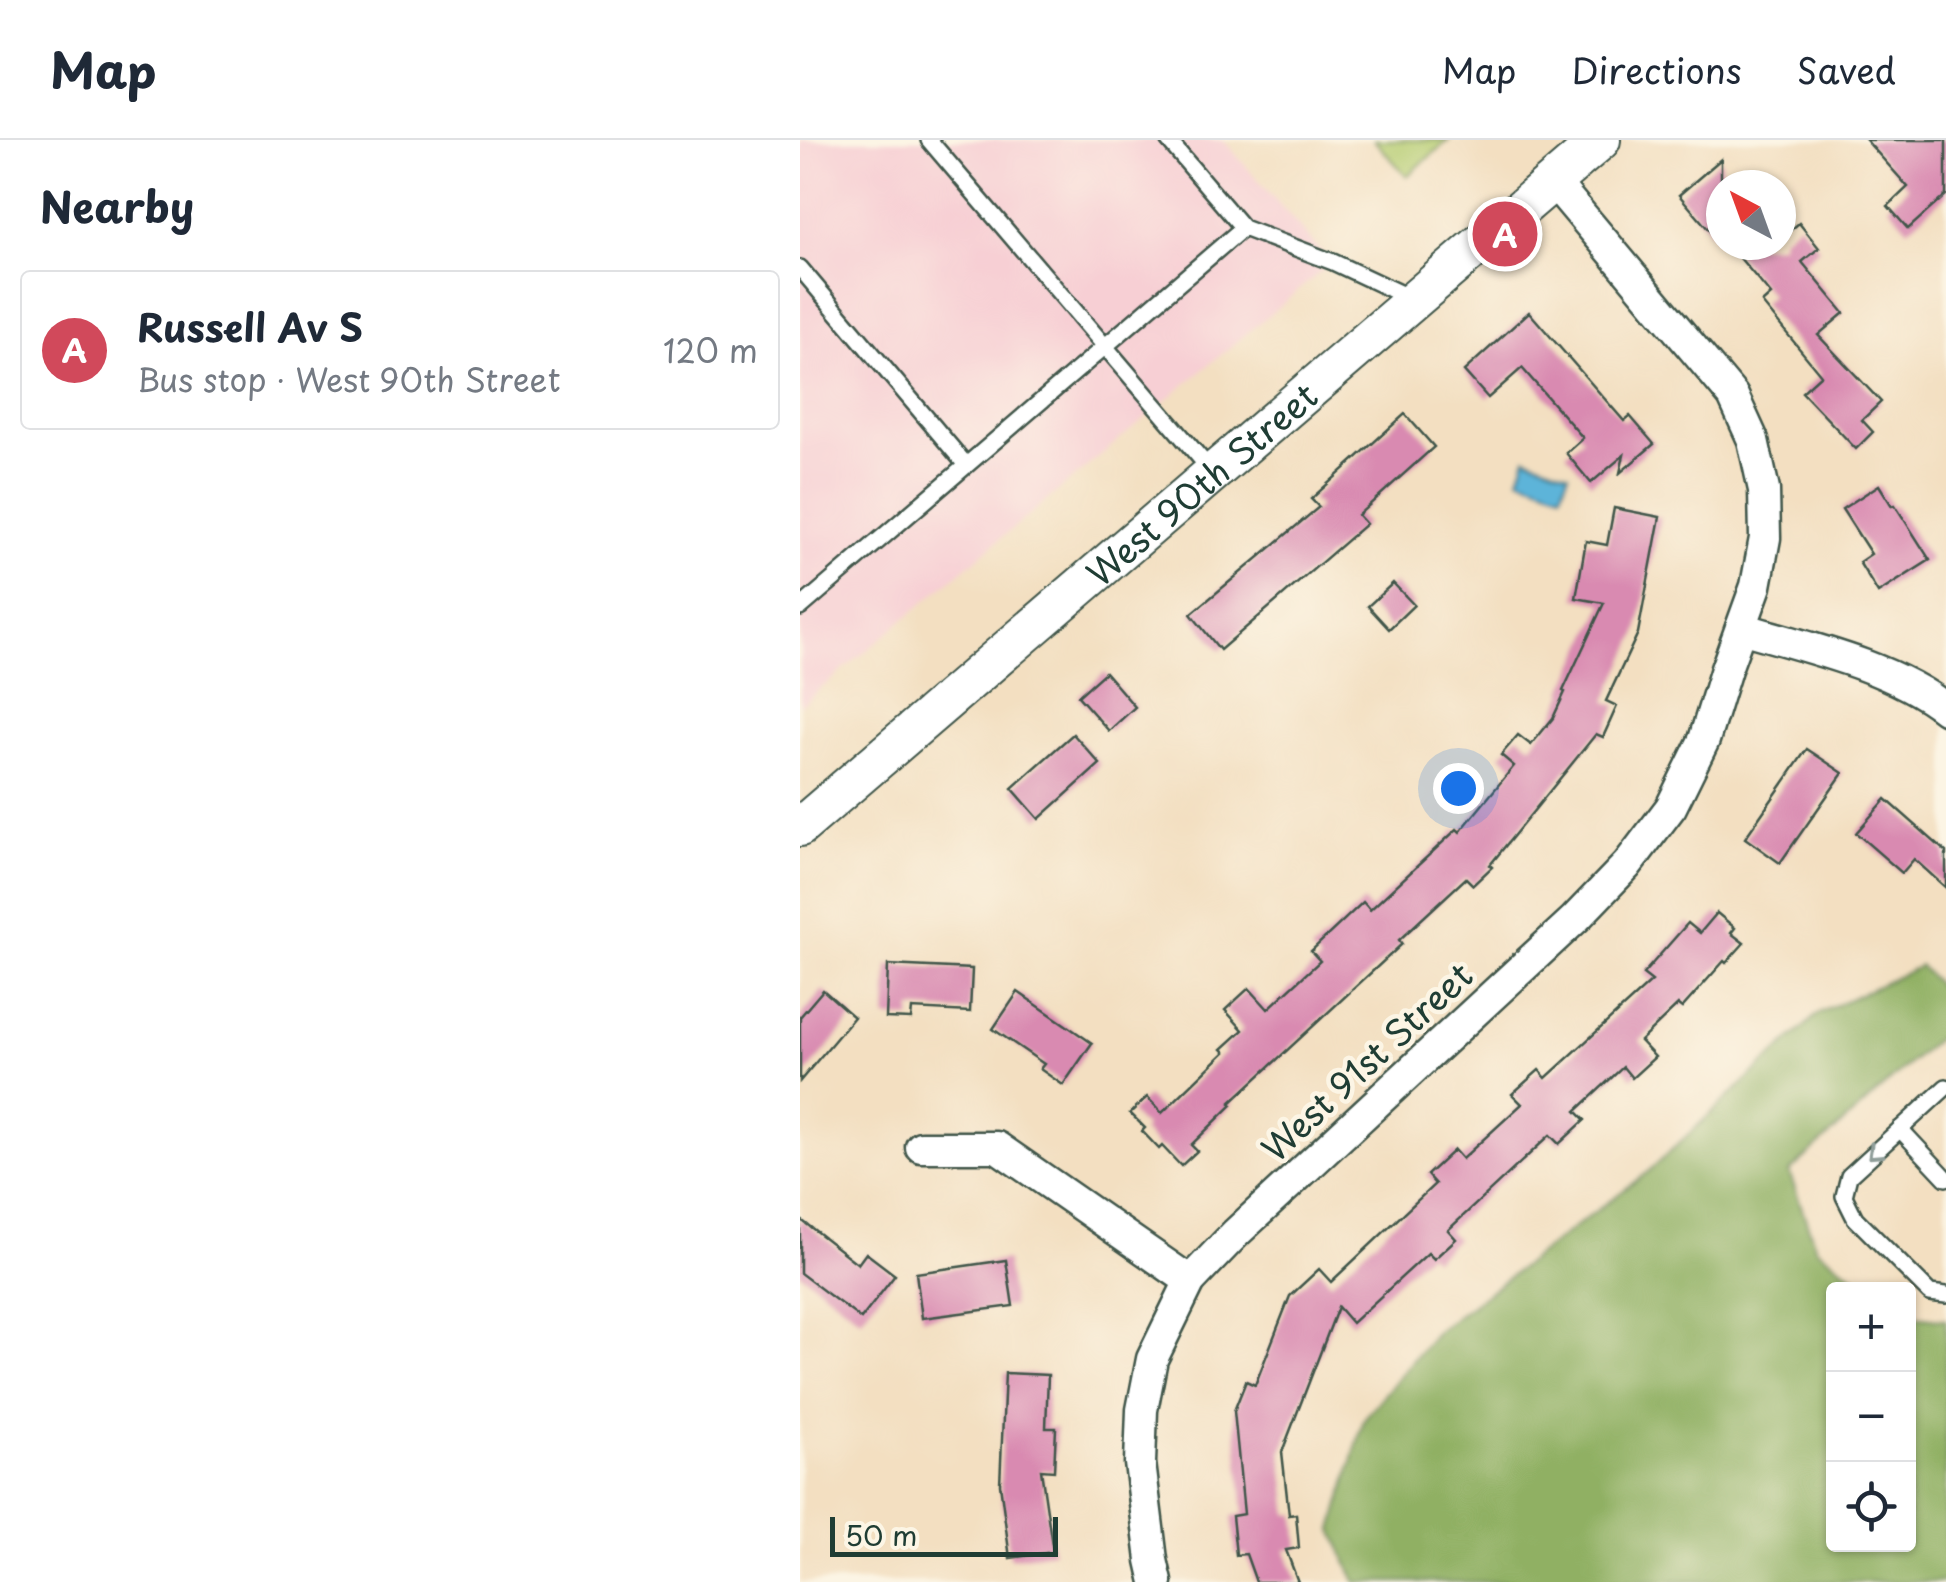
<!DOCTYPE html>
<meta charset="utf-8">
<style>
:root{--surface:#fff;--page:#f2f2f3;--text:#1f2937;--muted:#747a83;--line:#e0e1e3;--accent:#d1495b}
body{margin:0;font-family:"Playpen Sans",sans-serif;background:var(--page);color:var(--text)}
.controls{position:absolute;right:30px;bottom:30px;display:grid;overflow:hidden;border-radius:10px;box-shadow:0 2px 8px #0004}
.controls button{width:90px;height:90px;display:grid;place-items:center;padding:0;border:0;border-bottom:2px solid var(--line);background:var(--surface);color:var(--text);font:50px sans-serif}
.compass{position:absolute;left:906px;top:30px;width:90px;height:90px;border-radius:50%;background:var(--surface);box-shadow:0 2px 8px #0004;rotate:319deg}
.scale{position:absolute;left:30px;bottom:25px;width:228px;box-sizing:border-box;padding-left:10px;border:5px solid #1f3d34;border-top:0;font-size:28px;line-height:35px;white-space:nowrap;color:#1f3d34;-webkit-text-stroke:8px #fcf5e5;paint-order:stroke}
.you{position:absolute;left:658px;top:648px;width:35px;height:35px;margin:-25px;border:8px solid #fff;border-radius:50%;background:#1a73e8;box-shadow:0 0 0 15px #1a73e833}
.badge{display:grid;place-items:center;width:65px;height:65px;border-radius:50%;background:var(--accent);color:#fff;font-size:32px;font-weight:700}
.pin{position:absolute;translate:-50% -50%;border:5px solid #fff;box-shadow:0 2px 10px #0006}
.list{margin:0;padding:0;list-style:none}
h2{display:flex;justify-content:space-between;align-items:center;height:130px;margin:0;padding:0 40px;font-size:42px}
h2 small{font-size:32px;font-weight:400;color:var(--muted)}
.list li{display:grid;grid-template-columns:65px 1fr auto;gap:30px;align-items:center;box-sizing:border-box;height:160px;margin:0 20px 20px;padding:0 20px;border:2px solid var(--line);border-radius:10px}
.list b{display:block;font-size:38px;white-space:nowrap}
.list p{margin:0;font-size:32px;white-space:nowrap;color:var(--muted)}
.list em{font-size:32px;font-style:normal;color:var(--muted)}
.icon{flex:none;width:55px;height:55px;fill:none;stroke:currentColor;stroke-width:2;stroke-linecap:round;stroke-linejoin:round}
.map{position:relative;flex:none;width:1146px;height:1442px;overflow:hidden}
header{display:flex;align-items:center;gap:60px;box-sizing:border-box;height:140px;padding:0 50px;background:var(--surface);border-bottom:2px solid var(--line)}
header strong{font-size:48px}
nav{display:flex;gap:55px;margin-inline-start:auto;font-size:35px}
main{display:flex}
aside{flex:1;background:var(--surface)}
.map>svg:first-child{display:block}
</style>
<header>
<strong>Map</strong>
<nav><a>Map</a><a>Directions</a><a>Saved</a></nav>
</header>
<main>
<aside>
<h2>Nearby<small></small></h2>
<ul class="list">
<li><span class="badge">A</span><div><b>Russell Av S</b><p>Bus stop · West 90th Street</p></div><em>120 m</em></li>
</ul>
</aside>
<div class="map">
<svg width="1146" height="1442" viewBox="0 0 1146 1442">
<rect width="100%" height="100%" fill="#fcf5e5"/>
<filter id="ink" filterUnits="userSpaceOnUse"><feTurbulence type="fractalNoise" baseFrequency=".01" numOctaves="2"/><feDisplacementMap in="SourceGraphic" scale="20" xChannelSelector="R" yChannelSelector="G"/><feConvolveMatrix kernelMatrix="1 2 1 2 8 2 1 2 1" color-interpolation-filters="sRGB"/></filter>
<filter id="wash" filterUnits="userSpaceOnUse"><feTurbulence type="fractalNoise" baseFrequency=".0048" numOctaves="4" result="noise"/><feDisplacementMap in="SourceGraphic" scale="40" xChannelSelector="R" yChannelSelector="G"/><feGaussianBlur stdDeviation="2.25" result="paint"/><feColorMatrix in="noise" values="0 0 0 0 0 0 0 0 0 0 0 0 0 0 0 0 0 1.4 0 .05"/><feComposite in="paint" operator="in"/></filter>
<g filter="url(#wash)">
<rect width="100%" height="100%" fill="#f3dfc1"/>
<polygon fill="#f7cfd4" points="0,0 423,0 531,123 0,566"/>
<polygon fill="#b5cc71" stroke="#6a8452" stroke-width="2.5" points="574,0 649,0 607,36"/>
<polygon fill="#90b063" stroke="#58764c" stroke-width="2.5" points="1120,826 1146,854 1141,895 989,1032 1016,1108 1072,1149 1034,1150 1034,1404 1108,1404 1109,1175 1146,1180 1146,1442 556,1442 533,1390 564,1279 637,1191 849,1031 1019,873"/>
<polygon fill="#5db4d9" stroke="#3e7886" stroke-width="2.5" points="726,317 769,333 761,353 719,338"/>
<g id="blocks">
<g fill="#d98ab1">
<polygon points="1066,0 1146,0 1146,55 1108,89 1088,66 1108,47"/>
<polygon points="921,19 921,104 879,55"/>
<polygon points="999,83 1019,108 1002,122 1044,173 1018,195 1081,262 1062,280 1073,292 1056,309 1002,252 1021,235 962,163 971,155 929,105 981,105 981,98"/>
<polygon points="729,172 824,281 830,276 854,304 820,333 824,315 791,343 766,313 783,298 722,228 688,258 664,231"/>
<polygon points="605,274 634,307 558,375 566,384 420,510 391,474 519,367 511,359"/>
<polygon points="1079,345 1092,366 1095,365 1130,420 1078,453 1059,422 1071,414 1042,369"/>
<polygon points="814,368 860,377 838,493 806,561 817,566 803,597 796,594 690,725 692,727 673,745 666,738 599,800 602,804 430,963 432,965 391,1005 397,1011 381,1026 362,1006 359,1009 342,991 345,988 330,973 347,957 362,973 425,912 422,909 443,890 425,870 449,848 468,869 520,821 511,811 563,762 570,770 657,689 660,692 714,626 701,615 718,595 731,605 753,578 765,552 763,551 804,463 776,458 786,401 807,405"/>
<polygon points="593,443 614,465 589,489 568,466"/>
<polygon points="305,532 335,567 309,591 278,556"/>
<polygon points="273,594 300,624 239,679 212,648"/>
<polygon points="1007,609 1043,633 980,723 945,698"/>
<polygon points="1086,659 1146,712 1146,748 1114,719 1102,733 1056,693"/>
<polygon points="917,773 935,788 931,793 944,803 926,823 924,821 882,868 878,865 840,901 855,917 832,938 823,927 776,971 785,980 759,1004 750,995 648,1090 656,1099 634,1119 628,1113 552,1183 538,1167 482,1312 489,1375 496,1374 499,1408 486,1410 498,1442 456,1442 446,1414 436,1415 432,1376 444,1374 434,1271 446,1241 455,1245 490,1156 519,1129 531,1142 635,1044 627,1035 654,1010 662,1019 722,964 712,954 739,930 746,938 852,841 843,834 888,783 900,793"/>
<polygon points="88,825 172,829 170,872 112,869 111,879 86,878"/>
<polygon points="23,850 54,877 0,941 0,877"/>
<polygon points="218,852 292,903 263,945 240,929 244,924 193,889"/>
<polygon points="0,1079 58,1124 66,1113 95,1135 61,1179 0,1133"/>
<polygon points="206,1120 213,1166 122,1178 116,1133"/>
<polygon points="205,1233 248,1235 246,1288 256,1288 254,1331 241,1330 253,1412 210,1418 200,1344"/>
</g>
</g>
</g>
<g filter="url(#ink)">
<use href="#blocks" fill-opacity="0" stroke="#3f5549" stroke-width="2.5"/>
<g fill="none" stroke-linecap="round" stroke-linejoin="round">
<defs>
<g id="service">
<polyline points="129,0 413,333"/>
<polyline points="368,0 443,88 533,122 614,160"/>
<polyline points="0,128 166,325"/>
<polyline points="0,468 443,88"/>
<polyline points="1146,947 1049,1036 1044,1056 1055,1078 1130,1153 1146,1155"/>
<polyline points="1100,989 1146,1038"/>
</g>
<g id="minor">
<path d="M941 488C1006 507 1092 526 1146 569"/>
<polyline points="121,1007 197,1007 390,1141"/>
<polyline points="357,1442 352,1420 340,1323 342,1270 352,1219 390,1141 436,1093 775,779 827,725 871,667 904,600 926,529 956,446 965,398 964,350 953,300 933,256 753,41"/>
</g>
<g id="tertiary">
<path id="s1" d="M0 687 801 0"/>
</g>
</defs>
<use href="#service" stroke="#3f5549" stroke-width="20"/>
<use href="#minor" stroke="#3f5549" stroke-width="35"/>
<use href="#tertiary" stroke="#3f5549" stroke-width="42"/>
<use href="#service" stroke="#fff" stroke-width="15"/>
<use href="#minor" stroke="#fff" stroke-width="30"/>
<use href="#tertiary" stroke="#fff" stroke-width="38"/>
</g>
<defs><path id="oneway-chevron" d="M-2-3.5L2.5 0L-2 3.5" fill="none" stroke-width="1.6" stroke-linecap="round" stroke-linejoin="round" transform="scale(2.5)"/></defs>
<use stroke="#8f9e9a" href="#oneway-chevron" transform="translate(1074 1013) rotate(137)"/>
</g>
<g text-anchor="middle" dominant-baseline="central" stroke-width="9" stroke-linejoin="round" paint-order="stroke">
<g font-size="35" fill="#1f3d34" stroke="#fcf5e5">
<text stroke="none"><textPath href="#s1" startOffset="528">West 90th Street</textPath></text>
<text transform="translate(566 921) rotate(-43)">West 91st Street</text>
</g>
</g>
</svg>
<div class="controls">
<button>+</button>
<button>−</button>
<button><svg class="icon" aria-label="locate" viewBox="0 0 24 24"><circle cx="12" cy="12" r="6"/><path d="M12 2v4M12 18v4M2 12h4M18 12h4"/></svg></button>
</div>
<svg class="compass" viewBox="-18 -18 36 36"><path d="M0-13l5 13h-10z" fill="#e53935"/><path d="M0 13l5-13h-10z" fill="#747a83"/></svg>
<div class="scale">50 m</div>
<div class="you"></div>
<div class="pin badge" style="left:705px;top:94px">A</div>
</div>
</main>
